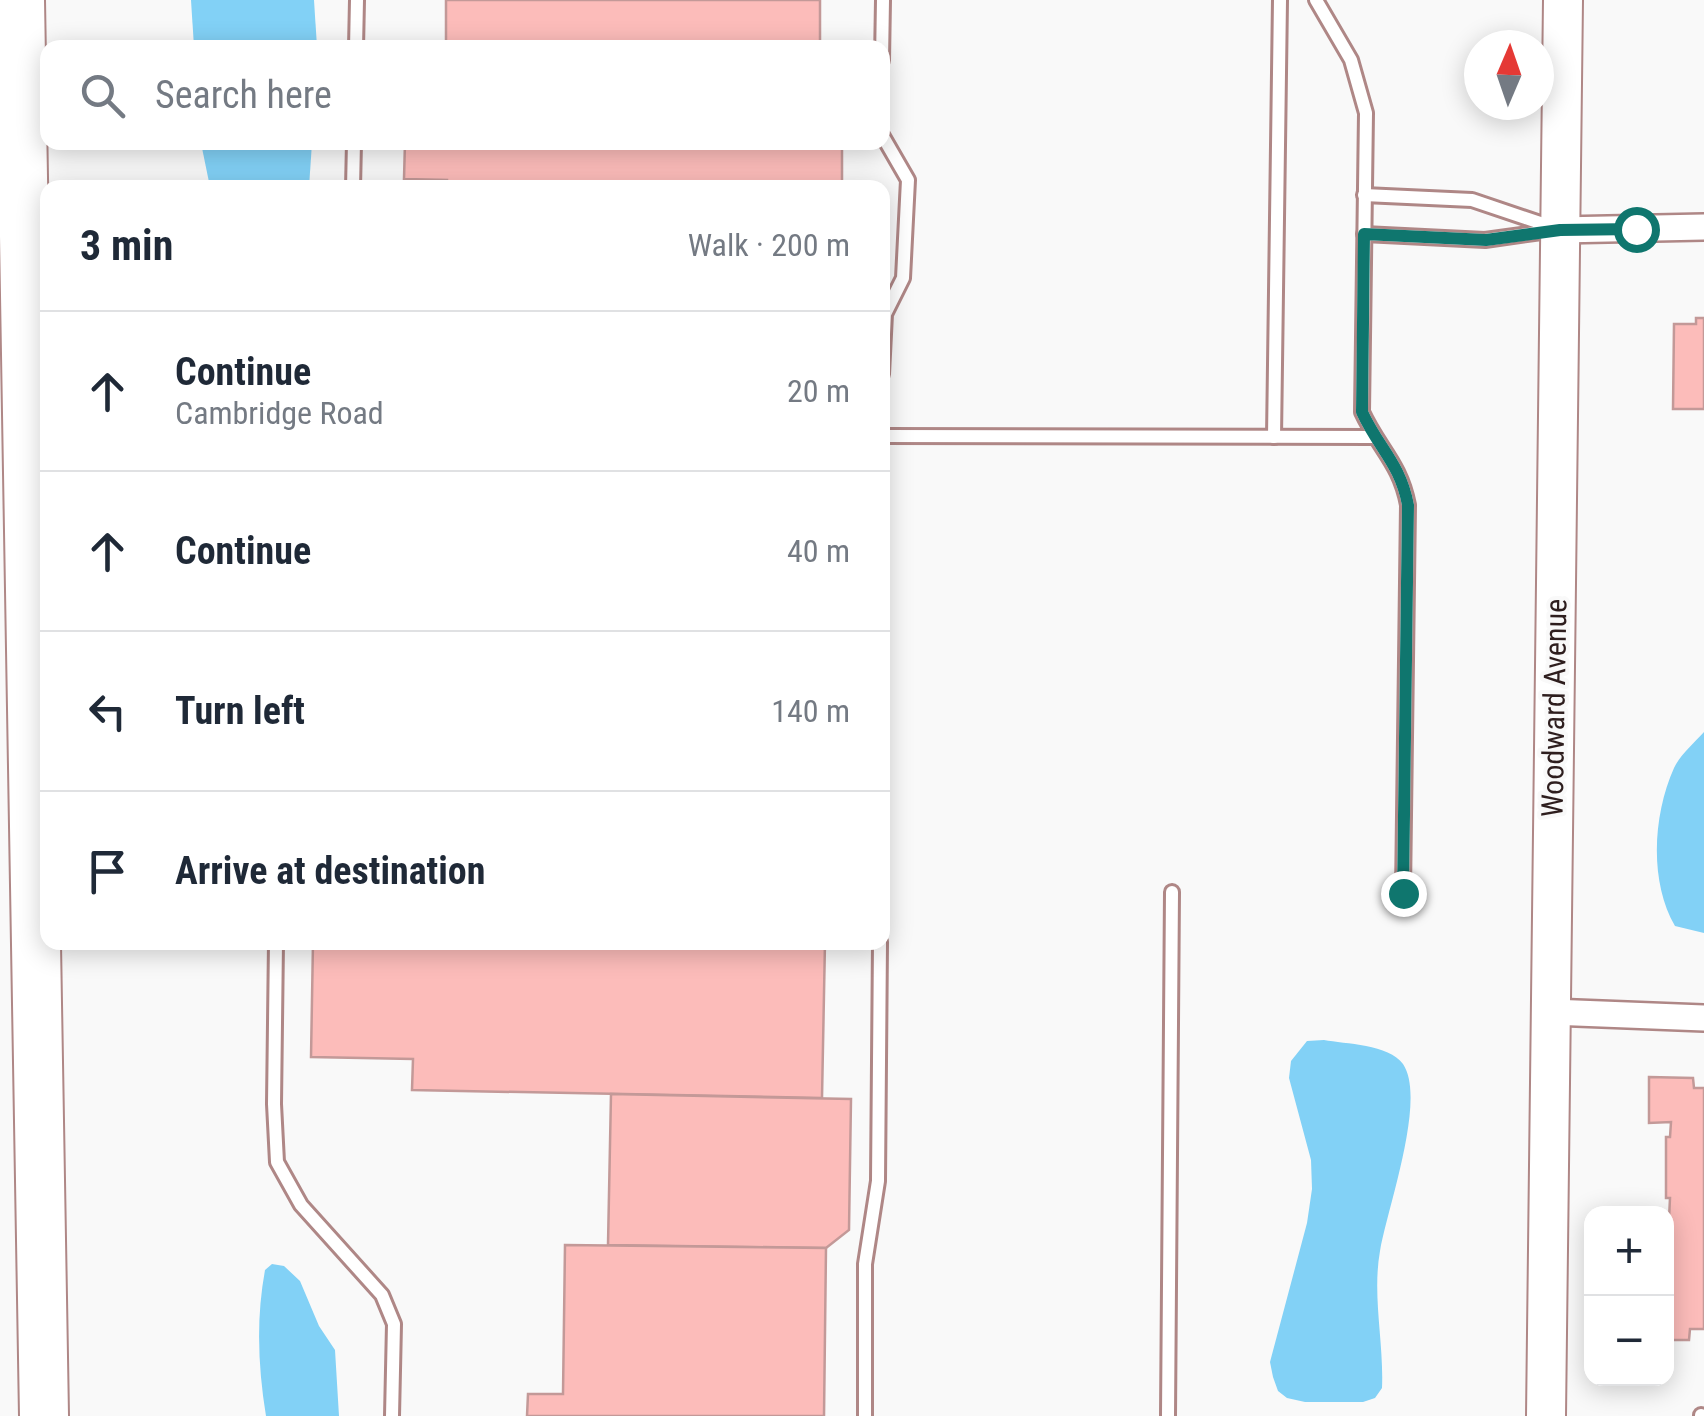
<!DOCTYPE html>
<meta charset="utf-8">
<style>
:root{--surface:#fff;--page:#f2f2f3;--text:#1f2937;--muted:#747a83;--line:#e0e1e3}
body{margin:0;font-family:"Roboto Condensed",sans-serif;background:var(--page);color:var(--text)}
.controls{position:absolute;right:30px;bottom:30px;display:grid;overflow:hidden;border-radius:20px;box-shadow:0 5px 25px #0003}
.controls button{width:90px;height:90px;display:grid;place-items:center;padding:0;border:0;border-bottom:2px solid var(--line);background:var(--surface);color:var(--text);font:50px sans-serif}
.compass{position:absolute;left:1464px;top:30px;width:90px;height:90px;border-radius:50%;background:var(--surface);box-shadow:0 5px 25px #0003;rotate:2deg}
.stop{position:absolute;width:30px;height:30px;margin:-22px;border:8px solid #0f766e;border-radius:50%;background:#fff}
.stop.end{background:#0f766e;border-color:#fff;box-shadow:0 2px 10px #0008}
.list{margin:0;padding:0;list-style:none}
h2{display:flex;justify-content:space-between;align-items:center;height:130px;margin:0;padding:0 40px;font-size:42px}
h2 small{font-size:32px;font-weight:400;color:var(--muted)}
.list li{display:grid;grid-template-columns:65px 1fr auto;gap:30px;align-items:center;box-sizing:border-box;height:160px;padding:0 40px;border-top:2px solid var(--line)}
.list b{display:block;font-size:38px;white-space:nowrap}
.list p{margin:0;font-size:32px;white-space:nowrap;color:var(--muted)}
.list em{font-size:32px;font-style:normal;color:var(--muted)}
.icon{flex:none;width:55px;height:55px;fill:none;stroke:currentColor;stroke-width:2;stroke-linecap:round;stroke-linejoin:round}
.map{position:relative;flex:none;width:1704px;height:1416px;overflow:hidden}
.search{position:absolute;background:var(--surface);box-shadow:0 5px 25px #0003;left:40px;top:40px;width:850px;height:110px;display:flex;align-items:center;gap:25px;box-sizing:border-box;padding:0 35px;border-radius:20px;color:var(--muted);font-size:38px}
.panel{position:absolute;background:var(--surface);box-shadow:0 5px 25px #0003;left:40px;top:180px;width:850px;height:770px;border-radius:20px}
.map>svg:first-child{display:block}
</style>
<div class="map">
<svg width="1704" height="1416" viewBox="0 0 1704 1416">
<rect width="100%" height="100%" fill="#f9f9f9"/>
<g fill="#82d1f6">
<polygon points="191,0 314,0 317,47 194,47"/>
<polygon points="201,143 312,143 309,187 210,187"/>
<path d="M1704 732V933L1675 926C1649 881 1653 815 1674 768 1680 755 1694 743 1704 732Z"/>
<path d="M1324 1040C1345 1044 1389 1044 1403 1064 1427 1099 1387 1209 1380 1251 1372 1296 1384 1342 1382 1388L1375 1398 1363 1402H1305L1287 1398 1278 1391 1273 1377 1270 1362 1307 1223 1312 1189 1311 1160 1289 1078 1291 1061 1307 1041Z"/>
<path d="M272 1264 284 1266 300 1281 319 1326 335 1350 339 1416H266C258 1367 256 1319 265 1270Z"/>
</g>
<g fill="#fcbcba" stroke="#c39998" stroke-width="2.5">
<rect x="446" y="0" width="374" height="48"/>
<polygon points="405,142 842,142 842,188 447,188 447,180 404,179"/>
<polygon points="1696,318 1704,318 1704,409 1673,409 1674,324 1696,324"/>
<polygon points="313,942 825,942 822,1098 412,1090 413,1059 311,1057"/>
<polygon points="1649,1077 1693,1078 1694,1088 1704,1088 1704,1329 1690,1329 1689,1340 1666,1340 1666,1218 1669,1219 1670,1198 1666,1198 1666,1137 1670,1137 1671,1122 1649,1123"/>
<polygon points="611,1094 851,1099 849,1230 826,1248 608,1245"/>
<polygon points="565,1245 826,1248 824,1416 527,1416 528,1394 563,1394"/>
</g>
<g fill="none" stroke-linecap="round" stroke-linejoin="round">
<defs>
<g id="service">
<path d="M1316 0 1351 60 1366 113 1362 412C1379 449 1400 463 1408 505L1403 893"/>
<polyline points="356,48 357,0"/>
<polyline points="882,60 883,0"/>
<polyline points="882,135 908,180 903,278 885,314 882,374"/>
<polyline points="353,188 354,142"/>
<polyline points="1364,195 1472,200 1558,229"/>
<polyline points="1364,234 1485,240 1556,230"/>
<polyline points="882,436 1373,437"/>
<polyline points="1274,437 1280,0"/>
<polyline points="276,942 274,1104 277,1162 301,1205 382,1295 394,1324 392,1416"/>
<polyline points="865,1416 865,1264 878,1181 880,942"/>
<polyline points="1168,1416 1172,892"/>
<polyline points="1701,1416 1701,1415"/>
</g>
<g id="minor">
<polyline points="1560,230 1704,227"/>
<polyline points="1551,1012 1704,1018"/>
</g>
<polyline id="secondary" points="1546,1416 1563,0"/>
<polyline id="motorway" points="20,0 44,1416"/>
</defs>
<use href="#service" stroke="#af8786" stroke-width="18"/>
<use href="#minor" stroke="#af8786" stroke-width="30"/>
<use href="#secondary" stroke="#af8786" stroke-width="42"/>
<use href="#motorway" stroke="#af8786" stroke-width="52"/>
<use href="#service" stroke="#fff" stroke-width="12"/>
<use href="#minor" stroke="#fff" stroke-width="25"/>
<use href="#secondary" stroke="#fff" stroke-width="38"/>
<use href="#motorway" stroke="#fff" stroke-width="48"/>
</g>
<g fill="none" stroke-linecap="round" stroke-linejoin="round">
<path stroke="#0f766e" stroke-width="12" d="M1403 893 1408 505C1400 463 1379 449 1362 412L1364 234 1486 240 1560 230 1636 229"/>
</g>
<g text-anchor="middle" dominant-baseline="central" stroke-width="8" stroke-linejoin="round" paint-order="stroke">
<g font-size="30" fill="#2e1e1e" stroke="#f9f9f9">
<text transform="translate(1554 708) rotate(-89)">Woodward Avenue</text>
</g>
</g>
</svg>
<div class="controls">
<button>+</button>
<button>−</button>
</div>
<svg class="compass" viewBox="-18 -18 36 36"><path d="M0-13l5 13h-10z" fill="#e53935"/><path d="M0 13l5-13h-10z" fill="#747a83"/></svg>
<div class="stop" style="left:1636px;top:229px"></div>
<div class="stop end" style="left:1403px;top:893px"></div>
<div class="search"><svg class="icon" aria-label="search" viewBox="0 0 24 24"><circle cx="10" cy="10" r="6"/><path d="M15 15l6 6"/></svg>Search here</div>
<section class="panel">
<h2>3 min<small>Walk · 200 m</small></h2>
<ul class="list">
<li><svg class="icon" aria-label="ahead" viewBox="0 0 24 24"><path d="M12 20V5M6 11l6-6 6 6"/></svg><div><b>Continue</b><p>Cambridge Road</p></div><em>20 m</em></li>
<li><svg class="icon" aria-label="ahead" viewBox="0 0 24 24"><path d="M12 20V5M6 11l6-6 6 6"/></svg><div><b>Continue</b></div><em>40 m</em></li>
<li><svg class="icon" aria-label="left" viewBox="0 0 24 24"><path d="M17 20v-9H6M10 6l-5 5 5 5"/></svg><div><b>Turn left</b></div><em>140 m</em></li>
<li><svg class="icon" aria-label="arrive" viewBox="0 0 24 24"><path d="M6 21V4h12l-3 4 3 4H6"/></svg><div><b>Arrive at destination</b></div></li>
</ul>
</section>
</div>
